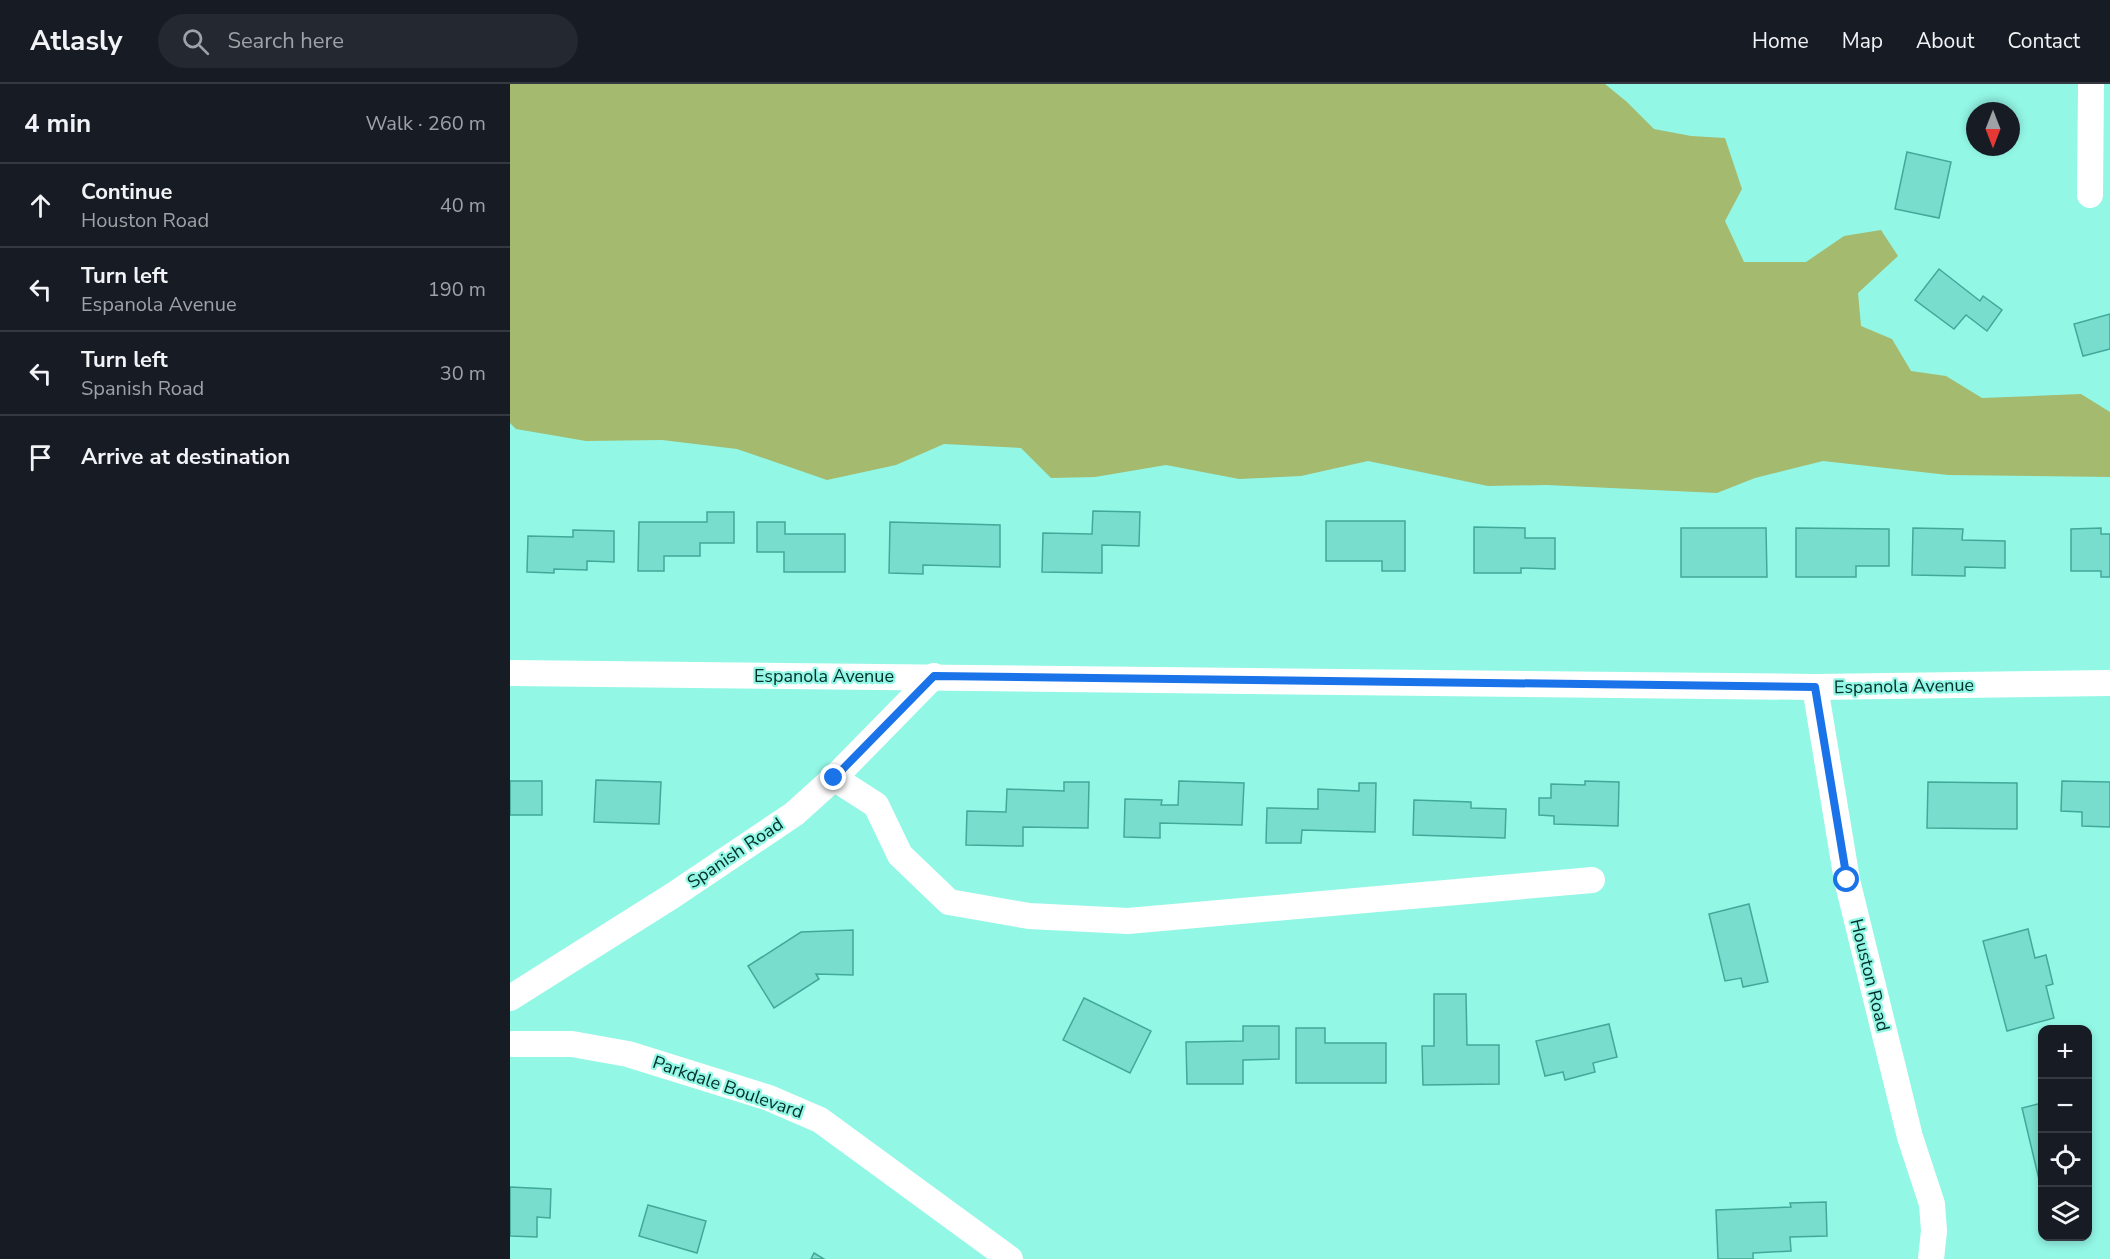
<!DOCTYPE html>
<meta charset="utf-8">
<style>
:root{--surface:#171b24;--page:#242831;--text:#f1f3f6;--muted:#9ea1a6;--line:#363941}
body{margin:0;font-family:"Nunito Sans",sans-serif;background:var(--page);color:var(--text)}
.controls{position:absolute;right:18px;bottom:18px;display:grid;overflow:hidden;border-radius:12px;box-shadow:0 3px 9px #0003}
.controls button{width:54px;height:54px;display:grid;place-items:center;padding:0;border:0;border-bottom:2px solid var(--line);background:var(--surface);color:var(--text);font:30px sans-serif}
.compass{position:absolute;left:1456px;top:18px;width:54px;height:54px;border-radius:50%;background:var(--surface);box-shadow:0 3px 9px #0003;rotate:180deg}
.stop{position:absolute;width:18px;height:18px;margin:-14px;border:4px solid #1a73e8;border-radius:50%;background:#fff}
.stop.end{background:#1a73e8;border-color:#fff;box-shadow:0 2px 6px #0008}
.list{margin:0;padding:0;list-style:none}
h2{display:flex;justify-content:space-between;align-items:center;height:78px;margin:0;padding:0 24px;font-size:26px}
h2 small{font-size:20px;font-weight:400;color:var(--muted)}
.list li{display:grid;grid-template-columns:39px 1fr auto;gap:18px;align-items:center;box-sizing:border-box;height:84px;padding:0 24px;border-top:2px solid var(--line)}
.list b{display:block;font-size:22px;white-space:nowrap}
.list p{margin:0;font-size:20px;white-space:nowrap;color:var(--muted)}
.list em{font-size:20px;font-style:normal;color:var(--muted)}
.icon{flex:none;width:33px;height:33px;fill:none;stroke:currentColor;stroke-width:2;stroke-linecap:round;stroke-linejoin:round}
.map{position:relative;flex:none;width:1600px;height:1175px;overflow:hidden}
header{display:flex;align-items:center;gap:36px;box-sizing:border-box;height:84px;padding:0 30px;background:var(--surface);border-bottom:2px solid var(--line)}
header strong{font-size:28px}
nav{display:flex;gap:33px;margin-inline-start:auto;font-size:21px}
.search{width:420px;height:54px;background:var(--page);display:flex;align-items:center;gap:15px;box-sizing:border-box;padding:0 21px;border-radius:33px;color:var(--muted);font-size:22px}
main{display:flex}
aside{flex:1;background:var(--surface)}
.map>svg:first-child{display:block}
</style>
<header>
<strong>Atlasly</strong>
<div class="search"><svg class="icon" aria-label="search" viewBox="0 0 24 24"><circle cx="10" cy="10" r="6"/><path d="M15 15l6 6"/></svg>Search here</div>
<nav><a>Home</a><a>Map</a><a>About</a><a>Contact</a></nav>
</header>
<main>
<aside>
<h2>4 min<small>Walk · 260 m</small></h2>
<ul class="list">
<li><svg class="icon" aria-label="ahead" viewBox="0 0 24 24"><path d="M12 20V5M6 11l6-6 6 6"/></svg><div><b>Continue</b><p>Houston Road</p></div><em>40 m</em></li>
<li><svg class="icon" aria-label="left" viewBox="0 0 24 24"><path d="M17 20v-9H6M10 6l-5 5 5 5"/></svg><div><b>Turn left</b><p>Espanola Avenue</p></div><em>190 m</em></li>
<li><svg class="icon" aria-label="left" viewBox="0 0 24 24"><path d="M17 20v-9H6M10 6l-5 5 5 5"/></svg><div><b>Turn left</b><p>Spanish Road</p></div><em>30 m</em></li>
<li><svg class="icon" aria-label="arrive" viewBox="0 0 24 24"><path d="M6 21V4h12l-3 4 3 4H6"/></svg><div><b>Arrive at destination</b></div></li>
</ul>
</aside>
<div class="map">
<svg width="1600" height="1175" viewBox="0 0 1600 1175">
<rect width="100%" height="100%" fill="#93f7e6"/>
<polygon fill="#a4ba6e" points="0,0 1095,0 1117,18 1144,45 1181,52 1215,54 1232,105 1215,137 1234,178 1296,178 1334,152 1371,146 1388,172 1348,209 1351,242 1382,255 1401,287 1436,292 1472,314 1571,310 1600,328 1600,393 1438,391 1313,377 1245,394 1207,409 1037,401 978,402 858,377 791,392 729,395 656,381 585,393 541,394 511,364 434,360 386,381 317,396 227,365 152,356 76,357 6,345 0,339"/>
<g fill="#79ddcd" stroke="#41a99a" stroke-width="1.5">
<polygon points="1397,68 1441,78 1429,134 1385,125"/>
<polygon points="1429,185 1470,217 1473,212 1492,226 1477,247 1456,231 1444,245 1405,216"/>
<polygon points="1600,230 1600,265 1573,272 1564,240"/>
<polygon points="583,427 630,428 629,462 592,461 592,489 532,488 533,449 582,450"/>
<polygon points="197,428 224,428 224,459 190,459 190,472 154,472 154,487 128,487 129,438 197,438"/>
<polygon points="816,437 895,437 895,487 872,487 872,477 816,477"/>
<polygon points="247,438 275,438 275,450 335,450 335,488 274,488 274,468 247,468"/>
<polygon points="380,438 490,441 490,483 413,481 413,490 379,489"/>
<polygon points="964,443 1015,444 1015,454 1045,454 1045,485 1011,484 1011,489 964,489"/>
<polygon points="1171,444 1256,444 1257,493 1171,493"/>
<polygon points="1286,444 1379,445 1379,482 1346,482 1346,493 1286,493"/>
<polygon points="1403,444 1453,445 1452,456 1495,457 1495,484 1455,483 1455,492 1402,491"/>
<polygon points="1591,444 1591,450 1600,450 1600,493 1591,493 1591,487 1561,487 1561,445"/>
<polygon points="63,446 104,447 104,478 77,477 77,486 44,485 44,489 17,488 18,452 63,453"/>
<polygon points="86,696 151,698 149,740 84,738"/>
<rect x="0" y="697" width="32" height="34"/>
<polygon points="669,697 734,699 732,741 650,739 650,754 614,753 615,715 652,716 651,721 668,721"/>
<polygon points="1075,697 1109,698 1108,742 1044,740 1044,732 1029,731 1029,714 1041,714 1041,700 1075,701"/>
<polygon points="1552,697 1600,698 1600,743 1572,742 1572,728 1551,727"/>
<polygon points="554,698 579,698 578,744 513,743 513,762 456,761 457,727 496,728 497,705 554,707"/>
<polygon points="1418,698 1507,699 1507,745 1417,744"/>
<polygon points="849,699 866,699 865,748 792,746 791,759 756,759 757,724 808,725 808,705 849,707"/>
<polygon points="904,716 961,718 961,724 996,725 995,754 903,751"/>
<polygon points="1239,820 1258,898 1233,903 1231,894 1215,897 1199,830"/>
<polygon points="1518,845 1525,874 1536,871 1543,900 1536,902 1544,934 1497,947 1473,857"/>
<polygon points="343,846 343,891 306,890 309,895 264,924 238,882 291,848"/>
<polygon points="924,910 956,910 957,961 989,961 989,1000 913,1001 912,962 924,962"/>
<polygon points="574,914 641,947 620,989 553,956"/>
<polygon points="1099,940 1107,973 1083,979 1085,988 1055,996 1053,988 1035,992 1026,957"/>
<polygon points="733,942 769,942 769,975 733,976 733,1000 677,1000 676,958 733,957"/>
<polygon points="786,944 815,944 815,959 876,959 876,999 786,999"/>
<polygon points="1532,1019 1532,1108 1512,1024"/>
<polygon points="0,1103 41,1105 40,1134 27,1133 27,1153 0,1152"/>
<polygon points="1316,1118 1317,1152 1280,1153 1281,1167 1243,1169 1243,1175 1208,1175 1206,1126 1281,1123 1280,1119"/>
<polygon points="138,1121 196,1137 187,1169 129,1152"/>
<polygon points="304,1169 314,1175 301,1175"/>
</g>
<g fill="none" stroke-linecap="round" stroke-linejoin="round">
<g stroke="#fff" stroke-width="26">
<polyline points="1580,111 1581,0"/>
<polyline points="0,589 1305,603 1600,599"/>
<polyline points="1305,603 1337,796 1400,1053 1422,1120 1424,1147 1421,1175"/>
<polyline points="324,694 366,721 390,771 439,818 519,832 618,837 1082,796"/>
<polyline points="0,914 162,812 284,730 324,694 424,592"/>
<polyline points="0,960 62,960 118,970 259,1014 310,1036 500,1175"/>
</g>
</g>
<g fill="none" stroke-linecap="round" stroke-linejoin="round">
<polyline stroke="#1a73e8" stroke-width="8" points="324,694 424,592 1305,603 1337,796"/>
</g>
<g text-anchor="middle" dominant-baseline="central" stroke-width="4.5" stroke-linejoin="round" paint-order="stroke">
<g font-size="18" fill="#002e28" stroke="#93f7e6">
<text x="314" y="592">Espanola Avenue</text>
<text transform="translate(1394 602) rotate(-1)">Espanola Avenue</text>
<text transform="translate(225 769) rotate(-34)">Spanish Road</text>
<text transform="translate(1360 891) rotate(76)">Houston Road</text>
<text transform="translate(218 1003) rotate(19)">Parkdale Boulevard</text>
</g>
</g>
</svg>
<div class="controls">
<button>+</button>
<button>−</button>
<button><svg class="icon" aria-label="locate" viewBox="0 0 24 24"><circle cx="12" cy="12" r="6"/><path d="M12 2v4M12 18v4M2 12h4M18 12h4"/></svg></button>
<button><svg class="icon" aria-label="layers" viewBox="0 0 24 24"><path d="M12 4l9 5-9 5-9-5zM3 14l9 5 9-5"/></svg></button>
</div>
<svg class="compass" viewBox="-18 -18 36 36"><path d="M0-13l5 13h-10z" fill="#e53935"/><path d="M0 13l5-13h-10z" fill="#9ea1a6"/></svg>
<div class="stop" style="left:1337px;top:796px"></div>
<div class="stop end" style="left:324px;top:694px"></div>
</div>
</main>
